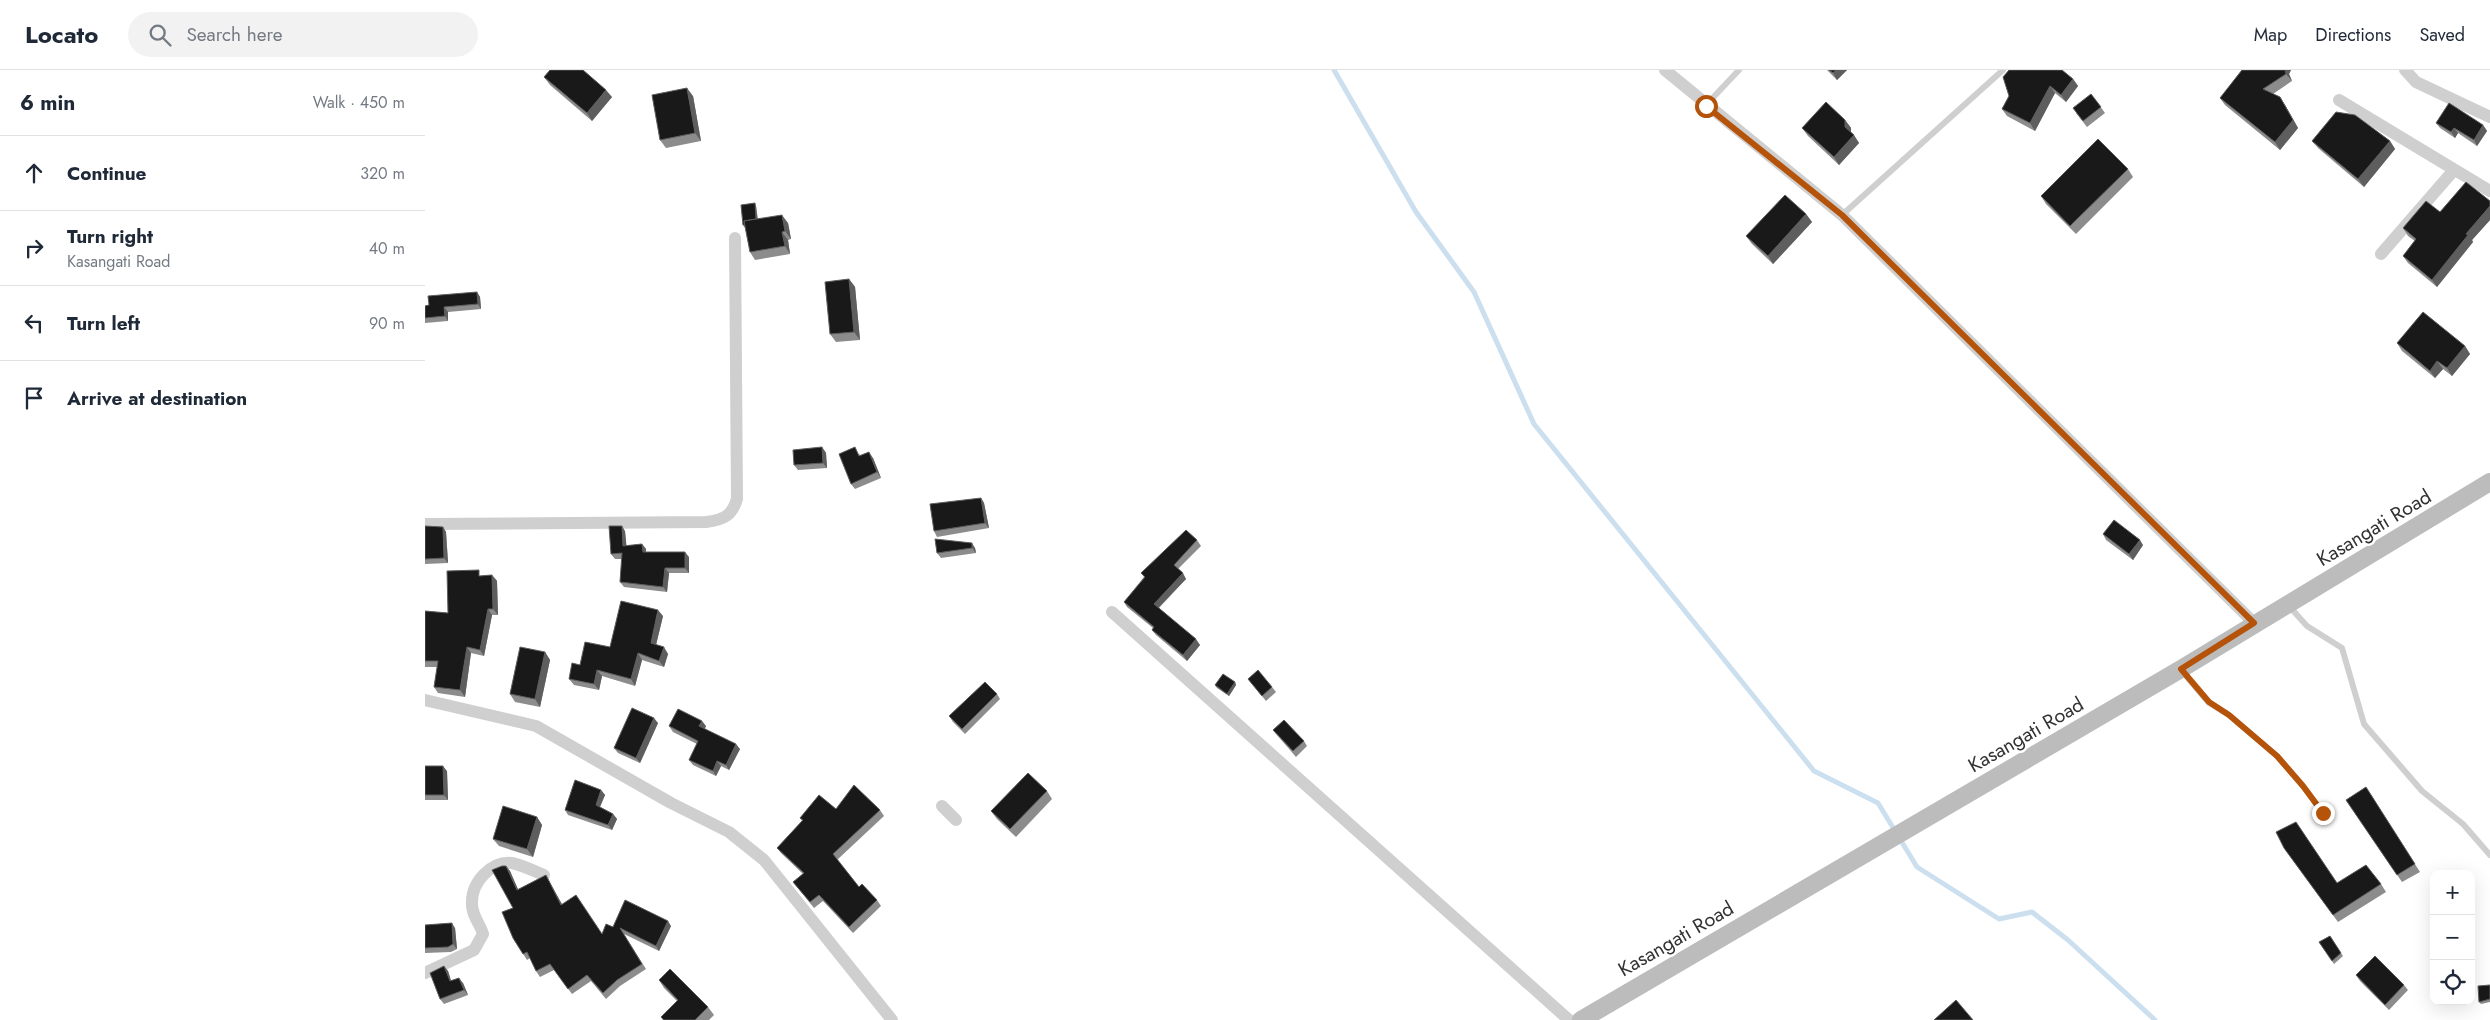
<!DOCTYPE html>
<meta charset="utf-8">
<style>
:root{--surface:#fff;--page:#f2f2f3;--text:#1f2937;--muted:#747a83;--line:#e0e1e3}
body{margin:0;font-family:Jost,sans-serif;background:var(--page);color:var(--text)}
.controls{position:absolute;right:15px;bottom:15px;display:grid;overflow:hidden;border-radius:10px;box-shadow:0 5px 20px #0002}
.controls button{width:45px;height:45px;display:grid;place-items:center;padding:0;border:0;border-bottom:1px solid var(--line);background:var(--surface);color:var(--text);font:25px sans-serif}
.stop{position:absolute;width:15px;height:15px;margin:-11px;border:4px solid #b45309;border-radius:50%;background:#fff}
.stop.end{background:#b45309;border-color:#fff;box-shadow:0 1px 5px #0008}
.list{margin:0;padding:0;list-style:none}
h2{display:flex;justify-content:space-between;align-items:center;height:65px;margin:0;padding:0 20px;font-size:21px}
h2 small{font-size:16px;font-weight:400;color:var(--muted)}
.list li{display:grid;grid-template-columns:32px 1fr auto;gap:15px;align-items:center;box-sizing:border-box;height:75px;padding:0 20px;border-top:1px solid var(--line)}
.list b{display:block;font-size:19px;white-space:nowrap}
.list p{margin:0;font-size:16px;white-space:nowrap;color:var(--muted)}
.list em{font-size:16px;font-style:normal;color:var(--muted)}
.icon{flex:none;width:28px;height:28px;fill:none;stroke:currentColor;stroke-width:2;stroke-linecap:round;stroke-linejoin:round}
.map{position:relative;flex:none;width:2065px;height:950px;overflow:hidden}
header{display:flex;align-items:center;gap:30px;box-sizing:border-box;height:70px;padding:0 25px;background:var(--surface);border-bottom:1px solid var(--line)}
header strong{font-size:24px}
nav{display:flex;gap:28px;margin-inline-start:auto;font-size:18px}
.search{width:350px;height:45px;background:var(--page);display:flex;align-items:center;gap:12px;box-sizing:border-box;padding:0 18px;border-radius:28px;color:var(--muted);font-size:19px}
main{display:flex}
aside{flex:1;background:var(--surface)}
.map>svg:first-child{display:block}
</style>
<header>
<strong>Locato</strong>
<div class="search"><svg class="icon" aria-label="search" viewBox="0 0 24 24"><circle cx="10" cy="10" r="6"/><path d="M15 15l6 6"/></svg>Search here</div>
<nav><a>Map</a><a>Directions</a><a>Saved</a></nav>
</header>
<main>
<aside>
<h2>6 min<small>Walk · 450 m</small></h2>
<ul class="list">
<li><svg class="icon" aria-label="ahead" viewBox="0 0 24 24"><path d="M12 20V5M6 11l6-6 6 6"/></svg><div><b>Continue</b></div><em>320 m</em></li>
<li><svg class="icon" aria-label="right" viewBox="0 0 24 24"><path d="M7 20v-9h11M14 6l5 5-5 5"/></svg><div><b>Turn right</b><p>Kasangati Road</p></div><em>40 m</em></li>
<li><svg class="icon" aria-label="left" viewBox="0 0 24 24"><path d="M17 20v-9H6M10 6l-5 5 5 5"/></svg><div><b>Turn left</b></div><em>90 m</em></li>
<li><svg class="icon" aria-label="arrive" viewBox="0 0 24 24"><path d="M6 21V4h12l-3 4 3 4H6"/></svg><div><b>Arrive at destination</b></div></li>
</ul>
</aside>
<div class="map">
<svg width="2065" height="950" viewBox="0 0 2065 950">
<rect width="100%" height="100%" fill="#fff"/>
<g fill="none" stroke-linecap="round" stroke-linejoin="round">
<polyline stroke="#ccdfef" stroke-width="5" points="909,0 991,142 1049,222 1109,354 1389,701 1453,733 1492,797 1574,849 1607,842 1643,870 1730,950"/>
<g stroke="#cfcfcf" stroke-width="6">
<polyline points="1281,35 1314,0"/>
<polyline points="1417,145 1578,0"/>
<polyline points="1863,535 1882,556 1917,578 1939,654 1997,721 2038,754 2065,785"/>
<polyline points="1756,600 1784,633 1804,645 1852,686 1878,716 1898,743"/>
</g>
<g stroke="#cfcfcf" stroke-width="12">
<polyline points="1240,0 1417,145 1829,553"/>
<polyline points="1980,0 1991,12 2065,47"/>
<polyline points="1914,30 2065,121"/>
<polyline points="1956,184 2029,100"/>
<path d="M0 454 281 452C298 450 307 446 312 429L310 168"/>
<polyline points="687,542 1144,950"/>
<polyline points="0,630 111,656 246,733 304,762 339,790 467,950"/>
<polyline points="517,736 531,750"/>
<path d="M0 903 49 880 58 864C55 853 46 845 47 832 47 812 66 791 87 793 97 795 109 801 119 805"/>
</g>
<polyline stroke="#bcbcbc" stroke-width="18" points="1156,950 1756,599 2065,412"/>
</g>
<g fill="#8c8c8c">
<polygon points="1402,0 1422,0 1412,10"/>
<polygon points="1817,0 1866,0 1864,4 1867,11 1848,24 1860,35 1873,58 1855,80 1800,35 1795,28"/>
<polygon points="119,7 187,27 167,51 125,15"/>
<polygon points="1648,9 1653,16 1641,32 1630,23 1610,61 1582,46 1577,39 1584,26"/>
<polygon points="1666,24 1680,43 1662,57 1651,43"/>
<polygon points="268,26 276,71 241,78 235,70"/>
<polygon points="1420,50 1426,58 1426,62 1434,73 1414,95 1383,66 1377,58"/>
<polygon points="2011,53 2058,55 2062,61 2052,76 2033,63 2030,68 2015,58"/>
<polygon points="1887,71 1965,71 1970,79 1939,117 1893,78"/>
<polygon points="1703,99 1708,107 1651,164 1621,134 1616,126"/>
<polygon points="2065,131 2065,150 2047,170 2048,172 2012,217 1983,193 1978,186 1990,171 1983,166 1978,158 2015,142"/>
<polygon points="331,136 333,149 363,153 366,169 363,170 365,184 330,190 325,182 320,158 318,155"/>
<polygon points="1381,144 1387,152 1348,194 1327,174 1321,166"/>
<polygon points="424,209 430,217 435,270 411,272 405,264"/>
<polygon points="52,222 55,227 56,239 23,242 23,251 0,253 0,236"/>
<polygon points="1972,273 2040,276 2045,284 2027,306 2018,299 2010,308 1977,281"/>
<polygon points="397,377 401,383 402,398 373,400 369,395"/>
<polygon points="434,383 435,386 448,388 456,408 430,419 426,414"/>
<polygon points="556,428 559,433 564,458 512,467 509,461"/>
<polygon points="0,456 18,457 21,462 23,493 0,494"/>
<polygon points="200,461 201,476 217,474 221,479 221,482 264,487 264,503 244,503 242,522 199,517 195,512 197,489 190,489 186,484"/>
<polygon points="1678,464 1718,475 1708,490 1681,470"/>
<polygon points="510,469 550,478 551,483 516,488 512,483"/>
<polygon points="772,470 776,476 753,499 761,509 734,538 775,575 762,591 731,565 727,560 728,558 702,537 699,532 719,507 716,503"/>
<polygon points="67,505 72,511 73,545 67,545 59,586 46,583 40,627 13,623 9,617 12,597 0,597 0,541 23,543 58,506"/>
<polygon points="238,546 231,575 243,584 239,597 217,590 210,616 177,606 174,620 149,615 144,609 185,577"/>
<polygon points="120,582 125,590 115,637 90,632 85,624"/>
<polygon points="823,609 847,617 851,622 841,631"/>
<polygon points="810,612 811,615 804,626 792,618 790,615"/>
<polygon points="572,624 575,629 540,664 528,652 524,646"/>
<polygon points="233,653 215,693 193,683 189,678"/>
<polygon points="244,656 281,656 280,659 315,679 304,700 296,696 291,706 268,695 264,690 272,674 248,662"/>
<polygon points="848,660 879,671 882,676 871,687 852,665"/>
<polygon points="0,696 22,701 23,730 0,730"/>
<polygon points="176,720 180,725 175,737 188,744 192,749 187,760 143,745 140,740"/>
<polygon points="622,721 627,729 591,767 572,749 566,741"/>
<polygon points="1946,725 1995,802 1977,812 1921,730"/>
<polygon points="411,739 455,740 459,746 412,790 434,817 452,830 456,836 428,863 398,831 389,838 368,812 378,804 356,783 352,778 377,751 375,748"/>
<polygon points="112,747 117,755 108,787 74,776 68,769"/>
<polygon points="1859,778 1912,813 1956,814 1961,822 1913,852"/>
<polygon points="81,796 85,801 93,820 124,811 137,834 177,864 188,857 246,856 234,881 199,864 221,899 195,916 181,929 166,911 147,924 129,900 115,907 111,901 105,888 102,890 88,868 88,838"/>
<polygon points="0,855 30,858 32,879 26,882 0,883"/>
<polygon points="1905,866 1918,886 1909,894 1894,872"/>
<polygon points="19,896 23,901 26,911 38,913 43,925 19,934 15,929"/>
<polygon points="1931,905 1979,915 1983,920 1964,940 1935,911"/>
<polygon points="234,910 283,937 289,945 284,950 238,950 236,947 252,931 239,918"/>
<polygon points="2065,915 2065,932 2056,934 2054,932"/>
</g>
<g fill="#5e5e5e">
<polygon points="1411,0 1422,0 1412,10 1408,3"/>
<polygon points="1860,0 1866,0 1864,4 1867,11 1861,4"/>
<polygon points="1648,9 1653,16 1641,32 1636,25"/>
<polygon points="1625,16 1630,23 1610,61 1605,53"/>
<polygon points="262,18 268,26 276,71 270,63"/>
<polygon points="181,20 187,27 167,51 162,43"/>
<polygon points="1855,27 1860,35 1873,58 1855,80 1850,72"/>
<polygon points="1420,50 1426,58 1426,65 1420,57"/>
<polygon points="2058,55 2062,61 2052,76 2049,70"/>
<polygon points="2029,58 2033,63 2030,68 2026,62"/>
<polygon points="1429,65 1434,73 1414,95 1409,87"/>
<polygon points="1965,71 1970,79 1939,117 1933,109"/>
<polygon points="330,133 331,136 333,157 331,154"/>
<polygon points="2065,136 2065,150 2047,170 2048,172 2012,217 2007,210 2041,164"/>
<polygon points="1381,144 1387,152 1348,194 1343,186"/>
<polygon points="357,145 363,153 366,169 360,161"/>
<polygon points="357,162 363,170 365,184 360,176"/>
<polygon points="424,209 430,217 435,270 429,262"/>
<polygon points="52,222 55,227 56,239 53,234"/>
<polygon points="19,237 23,242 23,251 20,246"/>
<polygon points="2040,276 2045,284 2027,306 2022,298"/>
<polygon points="2012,291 2018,299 2010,308 2005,301"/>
<polygon points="397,377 401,383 402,398 398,393"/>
<polygon points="444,382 448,388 456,408 452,402"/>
<polygon points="556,428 559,433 564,458 560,453"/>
<polygon points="197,456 200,461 202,481 198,476"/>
<polygon points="18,457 21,462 23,493 19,488"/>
<polygon points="1715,470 1718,475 1708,490 1704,484"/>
<polygon points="547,473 550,478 551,483 547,478"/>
<polygon points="217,474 221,479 221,487 218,482"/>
<polygon points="260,482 264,487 264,503 260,498"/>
<polygon points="240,498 244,503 242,522 238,517"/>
<polygon points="758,503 761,509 732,539 729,534"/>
<polygon points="67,505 72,511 73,545 68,539"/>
<polygon points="63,539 67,545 59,586 55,580"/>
<polygon points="233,540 238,546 230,579 226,573"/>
<polygon points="771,569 775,575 762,591 758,585"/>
<polygon points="42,577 46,583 40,627 35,620"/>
<polygon points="239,577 243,584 239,597 234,591"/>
<polygon points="120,582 125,590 115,637 110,629"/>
<polygon points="213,583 217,590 210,616 206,609"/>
<polygon points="172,600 177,606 174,620 169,614"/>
<polygon points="810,612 811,615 804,626 802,624"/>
<polygon points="229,648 233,653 215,693 211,688"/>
<polygon points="277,651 281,656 278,661 274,656"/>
<polygon points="311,674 315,679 304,700 301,695"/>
<polygon points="292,691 296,696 291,706 288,701"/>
<polygon points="18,696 22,701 23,730 19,725"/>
<polygon points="176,720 180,725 174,739 171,735"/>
<polygon points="188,744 192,749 187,760 183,755"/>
<polygon points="112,747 117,755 108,787 102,779"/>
<polygon points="81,796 85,801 96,826 92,820"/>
<polygon points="121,805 124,811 140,840 136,835"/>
<polygon points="243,851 246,856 234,881 231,876"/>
<polygon points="27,853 30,858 32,879 28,874"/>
<polygon points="19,896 23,901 28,917 25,911"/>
<polygon points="34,908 38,913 43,925 39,920"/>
</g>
<g fill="#191919" stroke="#5e5e5e">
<polygon points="125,0 158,0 181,20 162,43 119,7"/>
<polygon points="1404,0 1411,0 1408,3"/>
<polygon points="1584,0 1637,0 1648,9 1636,25 1625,16 1605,53 1577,39 1584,26 1578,7"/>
<polygon points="1817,0 1860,0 1861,4 1838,19 1855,27 1868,50 1850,72 1795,28"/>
<polygon points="262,18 270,63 235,70 227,25"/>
<polygon points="1666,24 1676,37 1658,51 1648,38"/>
<polygon points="1401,32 1420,50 1420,57 1429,65 1409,87 1377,58"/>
<polygon points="2024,33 2058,55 2049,70 2029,58 2026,62 2011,53"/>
<polygon points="1911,42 1930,45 1965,71 1933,109 1887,71"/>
<polygon points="1673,69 1703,99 1645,156 1616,126"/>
<polygon points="2041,112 2065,131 2065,136 2041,164 2043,165 2007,210 1978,186 1991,169 1978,158 2001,131 2015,142"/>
<polygon points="1360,125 1381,144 1343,186 1321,166"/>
<polygon points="330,133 331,149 319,151 320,155 318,155 316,135"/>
<polygon points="357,145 360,161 357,162 360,176 325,182 319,151"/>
<polygon points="424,209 429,262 405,264 400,212"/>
<polygon points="52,222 53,234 19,237 20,246 0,248 0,236 4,235 3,226"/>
<polygon points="1998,242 2040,276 2022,298 2012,291 2005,301 1972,273"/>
<polygon points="397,377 398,393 369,395 368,380"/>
<polygon points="430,377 434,386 444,382 452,402 426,414 414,384"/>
<polygon points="556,428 560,453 509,461 505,434"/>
<polygon points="1689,450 1715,470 1704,484 1678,464"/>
<polygon points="0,456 18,457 19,488 0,489"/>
<polygon points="184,456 197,456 198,476 217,474 218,482 260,482 260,498 240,498 238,517 195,512 197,483 186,484"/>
<polygon points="761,460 772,470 749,495 758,503 729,534 771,569 758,585 727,560 729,557 699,532 720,507 716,503"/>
<polygon points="510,469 547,473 547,478 512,483"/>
<polygon points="54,500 54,506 67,505 68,539 63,539 55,580 42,577 35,620 9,617 13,591 0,591 0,541 23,543 22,501"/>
<polygon points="196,531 233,540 226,573 239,577 234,591 213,583 206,609 172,600 169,614 144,609 147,593 155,595 160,572 185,577"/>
<polygon points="95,577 120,582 110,629 85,624"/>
<polygon points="833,600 847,617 837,626 823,609"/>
<polygon points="798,604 810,612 802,624 790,615"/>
<polygon points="560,612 572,624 537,659 524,646"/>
<polygon points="207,638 229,648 211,688 189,678"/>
<polygon points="253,639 277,651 274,656 311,674 301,695 292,691 288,701 264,690 273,671 244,656"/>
<polygon points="859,650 879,671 868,681 848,660"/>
<polygon points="0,696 18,696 19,725 0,725"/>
<polygon points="603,703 622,721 585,759 566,741"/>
<polygon points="150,710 176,720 171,735 188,744 183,755 140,740"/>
<polygon points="429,715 455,740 408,784 434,817 437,814 452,830 424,857 394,825 385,832 368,812 379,803 352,778 378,750 375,748 394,725 411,739"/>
<polygon points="1941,717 1990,794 1972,805 1921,730"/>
<polygon points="78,736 112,747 102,779 68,769"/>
<polygon points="1871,752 1912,813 1941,795 1956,814 1908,845 1859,778 1851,762"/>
<polygon points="77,796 81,796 92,820 121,805 136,835 151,825 177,864 181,854 188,857 200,830 243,851 231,876 195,858 217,894 192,910 178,923 162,905 143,919 125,894 111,901 102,882 98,884 88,868 77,842 88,838 67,800"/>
<polygon points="27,853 28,874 23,877 0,878 0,855"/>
<polygon points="1905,866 1916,883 1907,891 1894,872"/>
<polygon points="1950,886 1979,915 1960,935 1931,905"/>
<polygon points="19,896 25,911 34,908 39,920 15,929 5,903"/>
<polygon points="245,899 283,937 270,950 239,950 236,947 253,930 234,910"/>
<polygon points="2065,915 2065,929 2054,932 2053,916"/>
<polygon points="1531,930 1548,950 1509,950"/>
</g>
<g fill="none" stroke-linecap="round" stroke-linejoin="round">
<polyline stroke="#b45309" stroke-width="6" points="1281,36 1417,145 1829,553 1756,599 1784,632 1804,645 1852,686 1878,716 1898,743"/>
</g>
<g text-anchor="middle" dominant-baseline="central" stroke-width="5" stroke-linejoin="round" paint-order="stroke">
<g font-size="20" fill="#323232" stroke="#fff">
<text transform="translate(1949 458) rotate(-31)">Kasangati Road</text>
<text transform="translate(1601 665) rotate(-30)">Kasangati Road</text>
<text transform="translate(1251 869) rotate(-30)">Kasangati Road</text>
</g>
</g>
</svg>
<div class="controls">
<button>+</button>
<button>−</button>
<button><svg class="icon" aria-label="locate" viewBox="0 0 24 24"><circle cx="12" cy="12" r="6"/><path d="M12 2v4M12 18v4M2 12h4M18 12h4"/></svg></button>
</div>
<div class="stop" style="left:1281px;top:36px"></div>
<div class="stop end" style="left:1898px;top:743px"></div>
</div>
</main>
